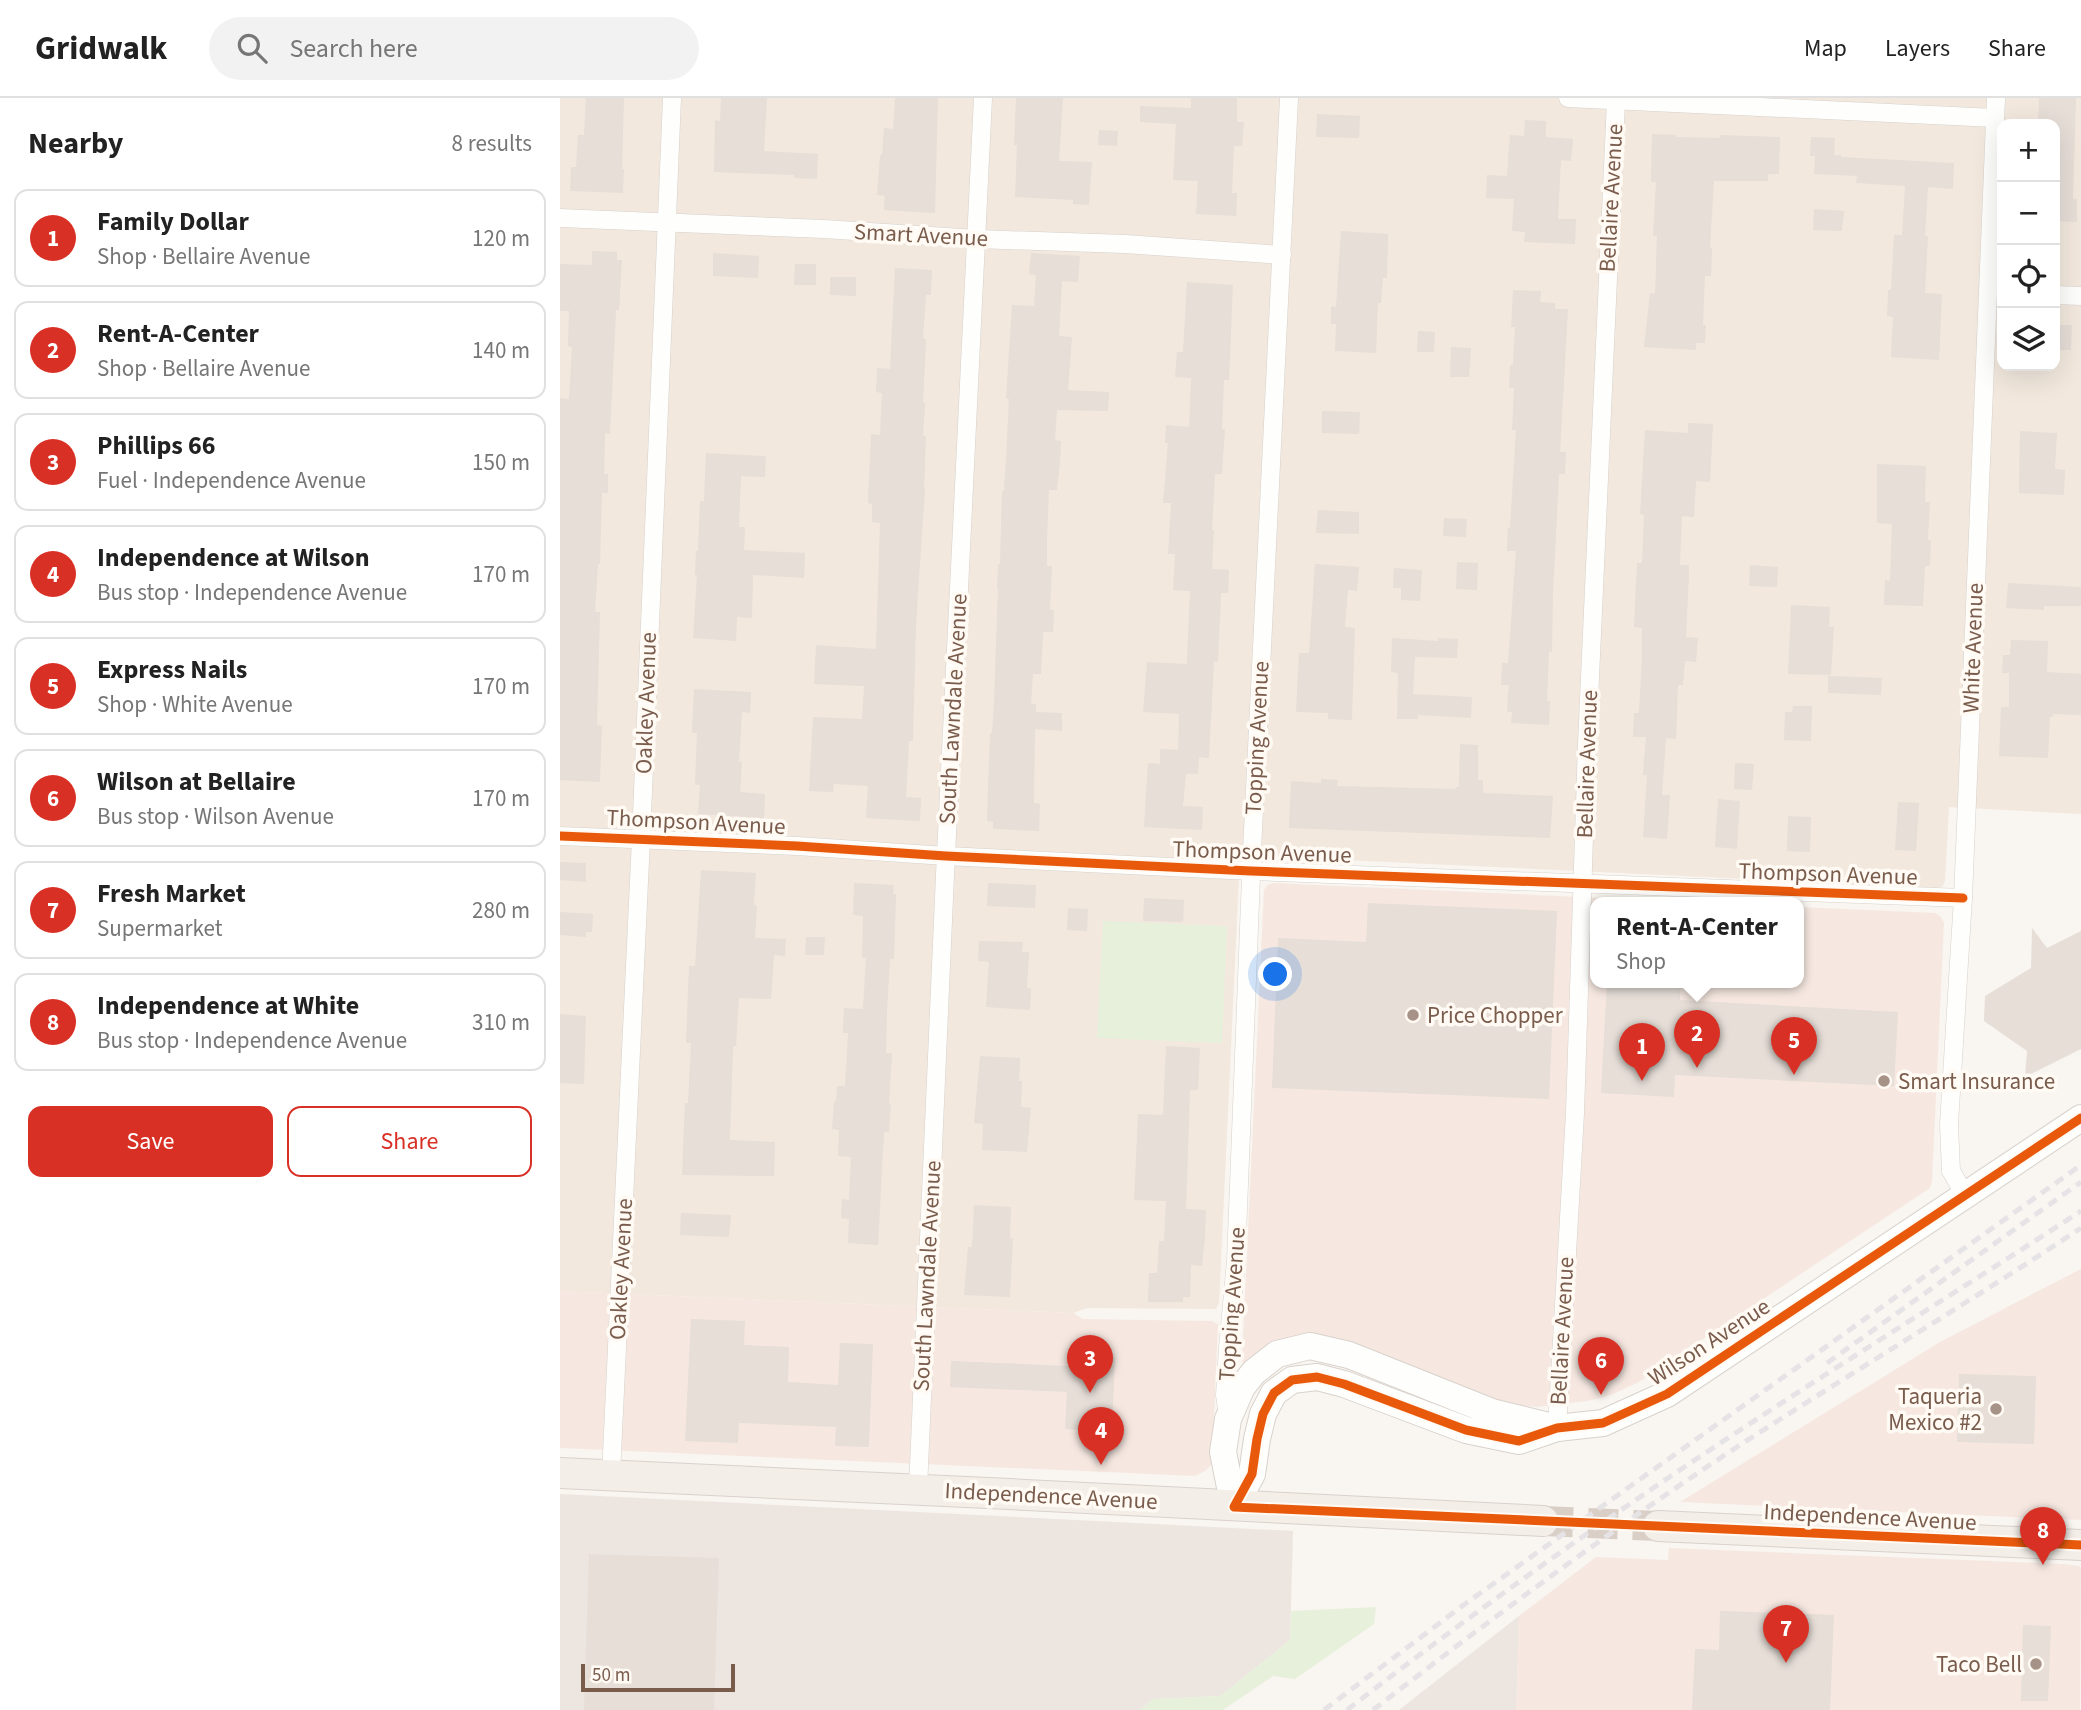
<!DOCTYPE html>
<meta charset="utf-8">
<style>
:root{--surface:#fff;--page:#f2f2f2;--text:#222;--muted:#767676;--line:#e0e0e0;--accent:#d93025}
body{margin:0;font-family:"Source Sans 3",sans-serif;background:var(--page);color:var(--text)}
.controls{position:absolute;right:21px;top:21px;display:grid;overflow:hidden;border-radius:14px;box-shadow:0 7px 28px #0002}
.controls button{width:63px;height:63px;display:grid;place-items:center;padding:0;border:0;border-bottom:2px solid var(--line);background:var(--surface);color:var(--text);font:35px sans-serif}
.scale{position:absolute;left:21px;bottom:18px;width:154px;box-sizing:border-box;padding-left:7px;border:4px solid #7a5c4d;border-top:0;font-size:19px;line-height:24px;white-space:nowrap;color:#7a5c4d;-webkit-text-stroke:5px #fffaf3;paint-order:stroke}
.you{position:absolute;left:716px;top:877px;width:24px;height:24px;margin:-18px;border:5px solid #fff;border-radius:50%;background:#1a73e8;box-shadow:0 0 0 10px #1a73e833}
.badge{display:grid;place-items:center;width:46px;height:46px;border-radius:50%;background:var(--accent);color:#fff;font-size:23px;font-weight:700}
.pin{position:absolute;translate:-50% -58px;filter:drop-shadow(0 2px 4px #0008)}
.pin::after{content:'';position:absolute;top:37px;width:24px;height:21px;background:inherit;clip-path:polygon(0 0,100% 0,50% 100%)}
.popup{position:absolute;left:1030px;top:799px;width:214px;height:91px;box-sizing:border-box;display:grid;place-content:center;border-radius:14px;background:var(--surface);filter:drop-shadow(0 2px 5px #0005);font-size:23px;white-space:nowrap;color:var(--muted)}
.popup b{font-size:26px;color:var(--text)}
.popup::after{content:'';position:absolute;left:50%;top:100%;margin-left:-14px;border:14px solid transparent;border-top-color:var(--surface)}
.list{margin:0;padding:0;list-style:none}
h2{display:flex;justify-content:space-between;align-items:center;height:91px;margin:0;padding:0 28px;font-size:30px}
h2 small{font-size:23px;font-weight:400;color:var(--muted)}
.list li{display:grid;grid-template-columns:46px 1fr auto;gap:21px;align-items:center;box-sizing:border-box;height:98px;margin:0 14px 14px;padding:0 14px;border:2px solid var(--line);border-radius:14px}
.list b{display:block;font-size:26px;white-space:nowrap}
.list p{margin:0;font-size:23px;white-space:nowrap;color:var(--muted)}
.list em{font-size:23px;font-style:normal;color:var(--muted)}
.actions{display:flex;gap:14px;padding:21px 28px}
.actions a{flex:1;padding:16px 0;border:2px solid var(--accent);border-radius:14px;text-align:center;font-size:24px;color:var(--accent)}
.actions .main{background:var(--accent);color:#fff}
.icon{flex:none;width:38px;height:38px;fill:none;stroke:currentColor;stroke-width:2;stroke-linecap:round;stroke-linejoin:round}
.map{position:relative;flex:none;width:1521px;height:1612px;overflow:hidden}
header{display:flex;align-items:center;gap:42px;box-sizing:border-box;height:98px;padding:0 35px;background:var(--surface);border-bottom:2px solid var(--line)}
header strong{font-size:33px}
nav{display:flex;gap:38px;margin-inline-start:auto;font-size:24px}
.search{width:490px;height:63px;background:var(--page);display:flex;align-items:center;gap:18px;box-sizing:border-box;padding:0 24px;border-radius:38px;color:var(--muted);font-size:26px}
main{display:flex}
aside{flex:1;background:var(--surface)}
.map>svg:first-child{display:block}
</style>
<header>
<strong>Gridwalk</strong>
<div class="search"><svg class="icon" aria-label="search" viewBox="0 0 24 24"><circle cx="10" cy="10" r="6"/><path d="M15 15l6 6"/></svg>Search here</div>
<nav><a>Map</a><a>Layers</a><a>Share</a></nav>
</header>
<main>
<aside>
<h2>Nearby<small>8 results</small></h2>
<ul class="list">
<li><span class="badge">1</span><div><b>Family Dollar</b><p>Shop · Bellaire Avenue</p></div><em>120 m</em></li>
<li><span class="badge">2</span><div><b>Rent-A-Center</b><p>Shop · Bellaire Avenue</p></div><em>140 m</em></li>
<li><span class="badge">3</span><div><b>Phillips 66</b><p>Fuel · Independence Avenue</p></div><em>150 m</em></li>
<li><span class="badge">4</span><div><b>Independence at Wilson</b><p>Bus stop · Independence Avenue</p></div><em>170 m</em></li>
<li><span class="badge">5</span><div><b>Express Nails</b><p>Shop · White Avenue</p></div><em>170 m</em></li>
<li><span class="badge">6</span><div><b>Wilson at Bellaire</b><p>Bus stop · Wilson Avenue</p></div><em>170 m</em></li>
<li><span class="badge">7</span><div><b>Fresh Market</b><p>Supermarket</p></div><em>280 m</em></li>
<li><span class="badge">8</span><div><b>Independence at White</b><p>Bus stop · Independence Avenue</p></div><em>310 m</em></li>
</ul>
<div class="actions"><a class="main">Save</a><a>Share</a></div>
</aside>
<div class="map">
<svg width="1521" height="1612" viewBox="0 0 1521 1612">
<rect width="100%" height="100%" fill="#f9f5f0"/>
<path fill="#f2e8de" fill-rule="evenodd" d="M0 0H1521V716L1389 709 1385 783 1383 788 1376 790 680 757 659 1205 656 1211 527 1210 513 1215 0 1193ZM1442 26H1495V268H1442Z"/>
<g fill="#f6e8e1">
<polygon points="714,785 1129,804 1036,804 1036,884 1238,884 1239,809 1375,815 1381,819 1384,825 1372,1084 1370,1090 1077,1285 1051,1297 1027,1303 978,1309 951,1307 920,1300 791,1245 684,1266 682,1262 704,792 707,787"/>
<polygon points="1521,1171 1521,1422 1120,1404 1380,1244"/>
<polygon points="0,1193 513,1215 523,1221 652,1223 658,1226 652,1366 645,1373 635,1378 0,1350"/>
<polygon points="1109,1450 1504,1466 1519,1468 1521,1470 1520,1612 956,1612 959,1518 1036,1459 1108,1462"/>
</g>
<g fill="#ede5e0">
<polygon points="0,1396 733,1433 730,1542 660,1598 593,1601 580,1612 0,1612"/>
<polygon points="959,1518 956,1612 839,1612 913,1554"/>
</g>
<g fill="#e7f0db">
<polygon points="543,823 667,828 662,945 537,940"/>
<polygon points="816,1509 814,1526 735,1581 713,1578 663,1612 580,1612 593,1601 660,1598 730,1542 731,1513"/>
</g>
<g fill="#e6ded7">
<polygon points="26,0 64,0 62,71 64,71 63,95 10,93 11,69 16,69 18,37 24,37"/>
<polygon points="161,0 207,0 204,53 258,56 257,81 234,80 234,77 154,74 155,22 160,23"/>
<polygon points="335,0 378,0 375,115 324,112 325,98 317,97 320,57 322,57 324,30 333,31"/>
<polygon points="456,0 503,0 499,63 532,64 529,107 513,106 513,102 455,99 457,47 454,47"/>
<polygon points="631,0 677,0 677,24 684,24 682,48 674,48 672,95 677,95 676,118 636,116 638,83 613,82 616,26 580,24 580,8 631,10"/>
<polygon points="1479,0 1516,0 1513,101 1517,101 1517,124 1495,123 1495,26 1478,26"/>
<polygon points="757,16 800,18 799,40 756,39"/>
<polygon points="965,22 986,23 986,39 1013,41 1011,63 1001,62 998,121 1016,121 1015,146 964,144 965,134 952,133 954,101 926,100 927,77 947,78 950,37 964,38"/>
<polygon points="539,32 558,33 557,48 538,47"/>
<polygon points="1092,36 1116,37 1116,39 1160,40 1160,37 1220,39 1219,76 1208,76 1208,83 1154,83 1150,150 1152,150 1151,178 1145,178 1143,227 1146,227 1145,245 1136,245 1136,252 1084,249 1090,195 1095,196 1097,138 1093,138 1096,84 1091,84"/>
<polygon points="1251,39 1275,40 1274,57 1281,57 1281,59 1394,65 1393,91 1368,89 1365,138 1368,138 1365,195 1382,196 1379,262 1331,259 1333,219 1327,218 1328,192 1331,192 1334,137 1342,137 1345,88 1296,85 1297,78 1254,76 1255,58 1250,58"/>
<polygon points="1254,111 1284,113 1282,133 1253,132"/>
<polygon points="781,133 828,136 827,180 823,180 821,205 818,205 816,255 775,253 776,226 771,226 771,208 776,209"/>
<polygon points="32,153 57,154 57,162 62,162 59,212 56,212 50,336 45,335 44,376 48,376 48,395 42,395 40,466 38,466 35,514 40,514 37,627 42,628 40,684 0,682 0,300 9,301 12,249 8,248 9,213 0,213 0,166 32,167"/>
<polygon points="153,155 199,158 198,180 153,178"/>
<polygon points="471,155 520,158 518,184 502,183 499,238 512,239 508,292 549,294 548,313 497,312 495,342 501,343 500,364 497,392 489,392 487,441 487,468 492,468 490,512 494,512 493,534 483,534 481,576 473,576 471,606 476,606 476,614 502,615 502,633 475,631 474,705 480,706 479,733 433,731 433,724 427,723 430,635 432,635 434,605 438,490 437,490 438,466 440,466 442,393 444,393 446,361 449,301 446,301 452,207 474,208 476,177 469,176"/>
<polygon points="235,166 256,166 256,187 234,187"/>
<polygon points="335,170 372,172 371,197 366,197 363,241 366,241 363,305 365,305 363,338 366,338 364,390 365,390 356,526 353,643 349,643 346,699 361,700 360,723 306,720 308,688 274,686 273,694 249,693 253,619 302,621 304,588 254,586 256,547 316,551 320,425 312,424 312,406 308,405 311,336 320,337 322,295 316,294 317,270 330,271"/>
<polygon points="270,179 296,179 296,198 270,197"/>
<polygon points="627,184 673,187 669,282 664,282 662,331 665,331 662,376 655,376 652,432 654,432 652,471 669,472 668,495 661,495 658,564 654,563 649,660 639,659 638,676 626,676 623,708 643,709 642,732 584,729 588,665 600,666 600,651 618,652 619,616 583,614 587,564 627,566 630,493 613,492 615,456 608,456 611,405 603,405 608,345 605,345 606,327 629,329 631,280 615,279 617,254 623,254"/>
<polygon points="953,192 981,193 980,204 995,205 995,211 1008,211 1000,354 1006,354 1005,376 999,376 993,495 992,554 989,553 987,603 990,603 989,627 951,625 952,614 947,614 949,587 941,587 942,565 948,565 956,453 947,453 948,430 950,430 956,332 952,332 954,290 949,290 950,267 953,267 955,229 951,229"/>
<polygon points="1495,227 1512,227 1511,252 1495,252"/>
<polygon points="858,233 875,234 874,254 857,254"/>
<polygon points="891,249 911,250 909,279 890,279"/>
<polygon points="762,313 800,314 799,336 762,335"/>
<polygon points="1128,325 1153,326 1150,384 1136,383 1134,419 1122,418 1120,467 1129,467 1129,477 1126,539 1138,540 1136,564 1125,563 1123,587 1118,587 1116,641 1106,640 1102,697 1110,697 1107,741 1083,739 1087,677 1083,677 1086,639 1073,639 1074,615 1079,615 1082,561 1082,530 1074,529 1077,465 1082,465 1084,417 1080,416 1085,332 1128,335"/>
<polygon points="1460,333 1497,335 1495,371 1505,372 1504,397 1459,395"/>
<polygon points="146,355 206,358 205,379 181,378 179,429 185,429 184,452 245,455 244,480 193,477 192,520 177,519 176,543 133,540 137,477 135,477 136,453 138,453 140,403 144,403"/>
<polygon points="1317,366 1366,368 1365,404 1370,404 1368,442 1371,442 1370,468 1365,468 1363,508 1324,507 1325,482 1330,483 1332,426 1317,425"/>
<polygon points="758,412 799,414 799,436 756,435"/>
<polygon points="884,420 907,421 906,439 883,438"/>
<polygon points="897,464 918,465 917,492 896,491"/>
<polygon points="755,466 799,469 797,493 788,492 785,529 795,530 792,622 768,621 768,615 736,614 739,555 749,555"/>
<polygon points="1190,467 1218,469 1217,489 1189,488"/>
<polygon points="834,470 862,472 860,503 841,502 841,490 833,490"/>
<polygon points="1448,485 1521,489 1521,508 1484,508 1484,512 1446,510"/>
<polygon points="1231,507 1270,509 1269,529 1274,529 1271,577 1228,576"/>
<polygon points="832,540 878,543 878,540 898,541 897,560 855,559 853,596 912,599 911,620 858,617 858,621 837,621 838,575 831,574"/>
<polygon points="1451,542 1488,543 1487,574 1521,576 1521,617 1493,616 1493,619 1490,619 1488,660 1439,658 1441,609 1449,609 1449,575 1442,575 1443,557 1450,557"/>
<polygon points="1268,578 1322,580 1321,597 1268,595"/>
<polygon points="134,591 191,594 190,615 182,614 179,664 182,664 180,694 205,696 204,720 138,716 140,687 135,687 137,635 132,635"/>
<polygon points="1233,608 1252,608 1251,643 1224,642 1225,614 1232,614"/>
<polygon points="900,646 918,647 918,682 923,682 923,695 993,698 990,740 729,730 731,683 761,685 761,681 778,682 777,688 896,691 896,689 899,689"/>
<polygon points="1175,665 1194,666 1192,692 1174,691"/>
<polygon points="1158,701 1180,703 1177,751 1155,749"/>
<polygon points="1338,704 1359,705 1356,753 1335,752"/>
<polygon points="1228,718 1251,719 1250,754 1227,753"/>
<polygon points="0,764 26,765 26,784 0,782"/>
<polygon points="141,772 196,775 194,807 197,808 195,840 226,841 225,858 214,857 211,901 179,900 176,948 173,948 170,1042 215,1044 214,1078 122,1077 125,1005 128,1005 131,945 126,945 129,868 135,868"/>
<polygon points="294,785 334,787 333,796 336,796 334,861 330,861 327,912 326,955 332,955 329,1006 331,1006 329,1034 324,1034 318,1147 288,1145 289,1121 281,1120 282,1101 289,1102 291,1059 278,1058 279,1032 272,1031 274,1003 276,1003 277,988 285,988 288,935 283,935 284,910 303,911 306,860 302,860 303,818 293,817"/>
<polygon points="428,785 476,787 475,810 427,808"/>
<polygon points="584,800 624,802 623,824 583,823"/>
<polygon points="808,805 997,813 989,1001 712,990 718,840 806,844"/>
<polygon points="508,810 528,811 527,833 507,832"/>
<polygon points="0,814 33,816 32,834 26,834 26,839 0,837"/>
<polygon points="1472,830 1487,850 1521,833 1521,951 1465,979 1467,953 1424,923 1425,898 1471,870"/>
<polygon points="246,839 265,839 264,857 245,857"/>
<polygon points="419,843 463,844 462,854 469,854 467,890 471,890 470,912 426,909 429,864 418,863"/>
<polygon points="1047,884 1121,884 1120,902 1338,914 1334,988 1115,977 1114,999 1041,995"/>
<polygon points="0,916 26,918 24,986 0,985"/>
<polygon points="606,948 640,950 638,992 630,992 626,1111 646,1112 645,1138 642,1168 631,1167 630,1199 623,1199 623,1204 588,1204 589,1175 597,1175 599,1143 604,1143 606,1103 574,1102 578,1016 603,1017"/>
<polygon points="420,958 460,960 459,983 462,983 461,1009 471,1010 467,1054 422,1052 423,1026 414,1025"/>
<polygon points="414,1107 451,1109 450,1140 453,1140 450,1199 404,1197 408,1149 412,1149"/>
<polygon points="121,1115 171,1117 169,1139 120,1137"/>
<polygon points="131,1221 185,1223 184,1247 229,1249 228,1284 278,1287 280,1245 313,1246 309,1349 275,1348 276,1329 179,1325 178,1345 125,1343"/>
<polygon points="509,1257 555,1259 552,1334 505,1331 507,1294 390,1289 391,1263 508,1268"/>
<polygon points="1399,1276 1476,1278 1474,1346 1397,1344"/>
<polygon points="29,1456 159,1460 154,1612 24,1612"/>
<polygon points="1160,1513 1274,1517 1270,1612 1132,1612 1135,1551 1159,1552"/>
<polygon points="1463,1527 1491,1528 1488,1603 1461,1603"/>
</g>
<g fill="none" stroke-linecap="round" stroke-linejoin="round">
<polyline stroke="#d9cfc7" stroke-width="30" stroke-dasharray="30 15" stroke-linecap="butt" points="983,1423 1098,1428"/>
<defs>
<g id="street">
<polyline points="1008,0 1435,20"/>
<polyline points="0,120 264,131 416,141 565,146 722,157"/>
<polyline points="1495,197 1521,198"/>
<polyline points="0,738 237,748 386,758 691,773 1403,800"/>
<polyline points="1405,1097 1391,1073 1389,1026 1403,800 1436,0"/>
<polyline points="668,1318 665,1297 668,1250 676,1163 692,753 729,0"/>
<polyline points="997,1330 1015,1015 1027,646 1056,3"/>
<polyline points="51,1377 81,741 112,0"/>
<polyline points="358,1391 385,777 423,0"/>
</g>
<g id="secondary">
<polyline points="674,1409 692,1376 697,1341 703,1316 714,1295 732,1282 757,1279 784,1286 906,1332 959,1343 997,1330 1043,1325 1107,1296 1521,1020"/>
<polyline points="674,1409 663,1354 668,1321 682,1289 694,1274 717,1256 750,1248 789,1257 932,1314 997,1330"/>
</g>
<g id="primary">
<path d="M0 1375C328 1388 655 1408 983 1423"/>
<polyline points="1098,1428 1521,1447"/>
</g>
</defs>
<use href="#street" stroke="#d7d1cb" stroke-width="19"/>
<use href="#secondary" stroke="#d9d2cb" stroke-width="28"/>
<use href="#primary" stroke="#dad1cc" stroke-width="32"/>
<use href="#street" stroke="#fefefd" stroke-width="18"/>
<use href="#secondary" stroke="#fefefd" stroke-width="26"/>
<use href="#primary" stroke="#f3eee8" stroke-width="30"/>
<g stroke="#e6e3e7" stroke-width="5" stroke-dasharray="10 7" stroke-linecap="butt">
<polyline points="1267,1265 1521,1084"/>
<polyline points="764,1612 905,1506 1521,1067"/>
<path d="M787 1612C910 1517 1036 1427 1165 1342 1283 1264 1403 1190 1521 1113"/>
<path d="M813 1612C931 1521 1052 1431 1177 1349 1291 1275 1408 1205 1521 1130"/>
</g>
<defs>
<g id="cycleway">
<polyline points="0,738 237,748 386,758 691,773 1403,800"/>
<polyline points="1521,1020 1107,1296 1043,1325 997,1330 959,1343 906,1332 784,1286 757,1279 732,1282 714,1295 703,1316 697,1341 692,1376 674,1409 1521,1447"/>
</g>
</defs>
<use href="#cycleway" stroke="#fffaf3" stroke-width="13"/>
<use href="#cycleway" stroke="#e8590c" stroke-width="9"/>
</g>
<g fill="#a69286" stroke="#fffaf3" stroke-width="2.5">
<circle cx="853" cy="917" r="7"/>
<circle cx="1324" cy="983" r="7"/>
<circle cx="1436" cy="1311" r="7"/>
<circle cx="1476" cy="1566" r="7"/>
</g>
<g text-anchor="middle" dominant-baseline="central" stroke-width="7" stroke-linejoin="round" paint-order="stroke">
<g font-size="23" fill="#7a5c4d" stroke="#fffaf3">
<text transform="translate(1051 100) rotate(-87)">Bellaire Avenue</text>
<text transform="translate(361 137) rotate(3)">Smart Avenue</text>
<text transform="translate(1413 550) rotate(-88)">White Avenue</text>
<text transform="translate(86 605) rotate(-88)">Oakley Avenue</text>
<text transform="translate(393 611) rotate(-87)">South Lawndale Avenue</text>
<text transform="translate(697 640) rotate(-87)">Topping Avenue</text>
<text transform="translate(1027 666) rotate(-88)">Bellaire Avenue</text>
<text transform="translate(136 724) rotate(3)">Thompson Avenue</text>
<text transform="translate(702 754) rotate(2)">Thompson Avenue</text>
<text transform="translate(1268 776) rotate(2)">Thompson Avenue</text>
<text transform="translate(61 1171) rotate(-87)">Oakley Avenue</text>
<text transform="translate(367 1178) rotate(-87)">South Lawndale Avenue</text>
<text transform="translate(672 1206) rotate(-86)">Topping Avenue</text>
<text transform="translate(1002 1233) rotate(-87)">Bellaire Avenue</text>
<text transform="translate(1149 1244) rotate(-33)">Wilson Avenue</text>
<text transform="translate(491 1398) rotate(3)">Independence Avenue</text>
<text transform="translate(1310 1419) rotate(3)">Independence Avenue</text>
</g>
<g font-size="23" fill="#7a5c4d" stroke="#fffaf3" text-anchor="start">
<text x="867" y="917">Price Chopper</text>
<text x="1338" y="983">Smart Insurance</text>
<text x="1422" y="1298" text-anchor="end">Taqueria<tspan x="1422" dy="26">Mexico #2</tspan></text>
<text x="1462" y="1566" text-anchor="end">Taco Bell</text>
</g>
</g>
</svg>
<div class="controls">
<button>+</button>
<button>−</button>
<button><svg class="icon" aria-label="locate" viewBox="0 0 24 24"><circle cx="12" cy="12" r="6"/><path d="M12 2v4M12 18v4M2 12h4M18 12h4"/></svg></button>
<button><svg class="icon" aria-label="layers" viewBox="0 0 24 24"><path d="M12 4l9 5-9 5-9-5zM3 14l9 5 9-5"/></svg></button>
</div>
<div class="scale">50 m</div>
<div class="you"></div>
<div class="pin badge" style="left:1082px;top:983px">1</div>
<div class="pin badge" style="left:1137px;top:970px">2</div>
<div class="popup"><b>Rent-A-Center</b>Shop</div>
<div class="pin badge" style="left:530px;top:1295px">3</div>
<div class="pin badge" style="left:541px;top:1367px">4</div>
<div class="pin badge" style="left:1234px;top:977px">5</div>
<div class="pin badge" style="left:1041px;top:1297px">6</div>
<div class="pin badge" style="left:1226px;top:1565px">7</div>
<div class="pin badge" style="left:1483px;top:1467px">8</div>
</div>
</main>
